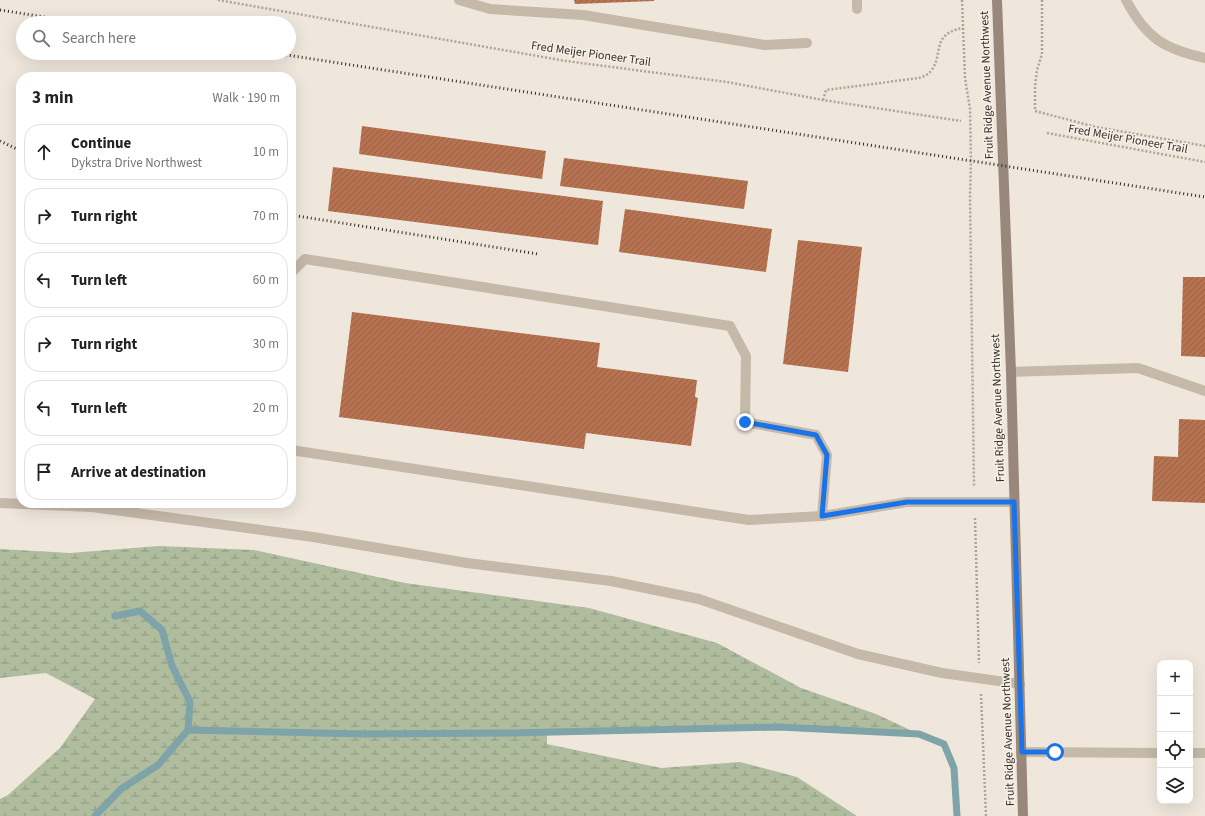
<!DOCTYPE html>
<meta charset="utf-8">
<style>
:root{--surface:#fff;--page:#f6f6f6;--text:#222;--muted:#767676;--line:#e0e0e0}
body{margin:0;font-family:"Source Sans 3",sans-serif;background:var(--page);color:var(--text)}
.controls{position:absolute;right:12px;bottom:12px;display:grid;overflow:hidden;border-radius:8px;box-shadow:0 4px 16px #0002}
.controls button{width:36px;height:36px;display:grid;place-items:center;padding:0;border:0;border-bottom:1px solid var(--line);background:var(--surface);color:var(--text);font:20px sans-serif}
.stop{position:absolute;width:12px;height:12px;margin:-9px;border:3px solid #1a73e8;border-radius:50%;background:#fff}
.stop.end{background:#1a73e8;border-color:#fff;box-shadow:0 1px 4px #0008}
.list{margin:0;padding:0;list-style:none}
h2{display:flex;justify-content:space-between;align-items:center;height:52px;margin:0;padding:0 16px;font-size:17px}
h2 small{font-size:13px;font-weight:400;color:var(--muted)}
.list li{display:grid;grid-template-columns:26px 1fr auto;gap:12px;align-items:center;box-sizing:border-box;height:56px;margin:0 8px 8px;padding:0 8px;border:1px solid var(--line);border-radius:16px}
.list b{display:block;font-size:15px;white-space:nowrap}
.list p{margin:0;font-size:13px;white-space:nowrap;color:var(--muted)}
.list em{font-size:13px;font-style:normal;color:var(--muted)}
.icon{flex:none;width:22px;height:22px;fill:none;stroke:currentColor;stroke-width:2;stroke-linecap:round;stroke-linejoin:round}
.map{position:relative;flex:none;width:1205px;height:816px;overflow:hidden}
.search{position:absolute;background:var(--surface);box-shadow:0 4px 16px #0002;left:16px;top:16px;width:280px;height:44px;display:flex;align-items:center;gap:10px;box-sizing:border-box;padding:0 14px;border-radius:22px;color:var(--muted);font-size:15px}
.panel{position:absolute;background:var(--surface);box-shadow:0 4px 16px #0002;left:16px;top:72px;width:280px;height:436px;border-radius:16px}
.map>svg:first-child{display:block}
</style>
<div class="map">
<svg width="1205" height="816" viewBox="0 0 1205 816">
<defs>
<pattern id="wetland-marsh" width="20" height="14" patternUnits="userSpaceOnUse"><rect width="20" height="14" fill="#afbc9e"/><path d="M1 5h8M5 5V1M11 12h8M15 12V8" fill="none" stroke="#8f9981"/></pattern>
<pattern id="building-hatch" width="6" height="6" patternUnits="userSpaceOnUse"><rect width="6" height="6" fill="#b77351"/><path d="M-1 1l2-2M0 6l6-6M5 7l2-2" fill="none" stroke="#955f43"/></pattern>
</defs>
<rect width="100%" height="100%" fill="#efe7dc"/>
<polygon fill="url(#wetland-marsh)" points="159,546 254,550 405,583 589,608 717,643 801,688 876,714 919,734 779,727 547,732 547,744 661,768 740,762 797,777 857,816 0,816 0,799 8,795 60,748 95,699 46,673 0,678 0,549 70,553"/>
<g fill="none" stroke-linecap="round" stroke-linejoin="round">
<g stroke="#7ea3a8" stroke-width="7">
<polyline points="188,730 364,734 509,733 779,727 919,734 944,744 954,768 957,816"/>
<polyline points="95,816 121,789 158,765 188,730 190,702 172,666 162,630 140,611 115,616"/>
</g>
</g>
<g fill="url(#building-hatch)">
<polygon points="574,0 654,0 654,1 575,4"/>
<polygon points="362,126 546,151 542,179 359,154"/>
<polygon points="564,158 748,181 744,209 560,186"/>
<polygon points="333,167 603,201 598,245 328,211"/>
<polygon points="625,209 772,229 766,272 619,252"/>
<polygon points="798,240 862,247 848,372 783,364"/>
<polygon points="1183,277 1205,277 1205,357 1181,356"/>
<polygon points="352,312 600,343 597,367 697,380 695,397 698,398 691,446 586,433 584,449 339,417"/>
<polygon points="1179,419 1205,420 1205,503 1152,501 1154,456 1178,457"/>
</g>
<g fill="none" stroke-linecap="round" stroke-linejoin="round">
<g stroke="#b1a394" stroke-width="2.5" stroke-dasharray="2 2" stroke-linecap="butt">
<polyline points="218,0 566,61 727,82 823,100 961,121"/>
<polyline points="962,0 965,78 970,109 971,161 970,197 974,487"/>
<polyline points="1042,0 1042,54 1037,70 1035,86 1035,111 1096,127 1205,146"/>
<path d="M823 100 826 90 919 78C922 77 925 76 928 74 946 58 928 34 963 28"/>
<polyline points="1047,133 1205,162"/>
<polyline points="975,518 979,663"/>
<polyline points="981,694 986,816"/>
</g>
<g stroke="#c5b9a9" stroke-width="10">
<polyline points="459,0 490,9 583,15 765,45 807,43"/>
<polyline points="857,0 857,9"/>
<path d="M1126 0C1146 38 1164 49 1205 58"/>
<polyline points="291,273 305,259 730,326 746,356 745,422 816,435 827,455 822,516"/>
<polyline points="1011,372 1138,368 1205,391"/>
<polyline points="291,450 749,520 822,516 907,502 1014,502"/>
<polyline points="0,503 92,507 313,537 467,563 611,581 699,599 858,654 942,673 1020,684"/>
</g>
<g stroke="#c5b9a9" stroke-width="10">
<polyline points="1021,752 1160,753"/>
<polyline points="1190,753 1205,753"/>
</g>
<polyline stroke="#98887b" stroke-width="10" points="997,0 1011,372 1023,816"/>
<g stroke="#332d28" stroke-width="3" stroke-dasharray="1 3" stroke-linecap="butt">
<polyline points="0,10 82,23"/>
<polyline points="274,53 1205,197"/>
<polyline points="0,141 21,151"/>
<polyline points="291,215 538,254"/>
</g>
</g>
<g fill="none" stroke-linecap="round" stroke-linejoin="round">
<polyline stroke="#1a73e8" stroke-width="5" points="745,422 816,435 827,455 822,516 907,502 1014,502 1022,752 1055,752"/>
</g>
<g text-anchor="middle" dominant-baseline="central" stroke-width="3" stroke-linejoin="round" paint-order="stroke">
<g font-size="12" fill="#332d28" stroke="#f7f1e8">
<text transform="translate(591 54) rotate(8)">Fred Meijer Pioneer Trail</text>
<text transform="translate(987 85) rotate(-92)">Fruit Ridge Avenue Northwest</text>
<text transform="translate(1128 139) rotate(10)">Fred Meijer Pioneer Trail</text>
<text transform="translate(998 408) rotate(-92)">Fruit Ridge Avenue Northwest</text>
<text transform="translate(1008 732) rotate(-92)">Fruit Ridge Avenue Northwest</text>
</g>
</g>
</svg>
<div class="controls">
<button>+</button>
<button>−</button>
<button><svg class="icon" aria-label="locate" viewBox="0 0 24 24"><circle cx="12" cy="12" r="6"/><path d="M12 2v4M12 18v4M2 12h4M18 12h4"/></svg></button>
<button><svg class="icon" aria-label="layers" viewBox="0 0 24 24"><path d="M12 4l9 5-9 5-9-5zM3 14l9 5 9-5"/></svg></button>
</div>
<div class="stop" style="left:1055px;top:752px"></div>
<div class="stop end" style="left:745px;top:422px"></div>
<div class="search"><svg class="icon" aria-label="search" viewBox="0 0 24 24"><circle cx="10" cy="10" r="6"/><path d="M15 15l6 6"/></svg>Search here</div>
<section class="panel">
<h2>3 min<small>Walk · 190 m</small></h2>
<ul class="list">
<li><svg class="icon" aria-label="ahead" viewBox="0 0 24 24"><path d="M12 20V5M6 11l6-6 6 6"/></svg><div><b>Continue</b><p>Dykstra Drive Northwest</p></div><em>10 m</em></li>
<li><svg class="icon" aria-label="right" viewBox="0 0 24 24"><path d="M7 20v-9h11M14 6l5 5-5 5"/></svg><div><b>Turn right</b></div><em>70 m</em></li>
<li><svg class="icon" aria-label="left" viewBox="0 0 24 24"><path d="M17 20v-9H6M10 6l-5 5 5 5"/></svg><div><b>Turn left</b></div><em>60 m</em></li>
<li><svg class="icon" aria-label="right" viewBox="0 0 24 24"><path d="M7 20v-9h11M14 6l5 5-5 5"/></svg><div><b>Turn right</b></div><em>30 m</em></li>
<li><svg class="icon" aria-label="left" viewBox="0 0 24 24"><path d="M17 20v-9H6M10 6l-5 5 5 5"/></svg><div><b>Turn left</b></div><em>20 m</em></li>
<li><svg class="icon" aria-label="arrive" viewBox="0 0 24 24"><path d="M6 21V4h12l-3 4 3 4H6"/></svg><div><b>Arrive at destination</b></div></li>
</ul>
</section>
</div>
